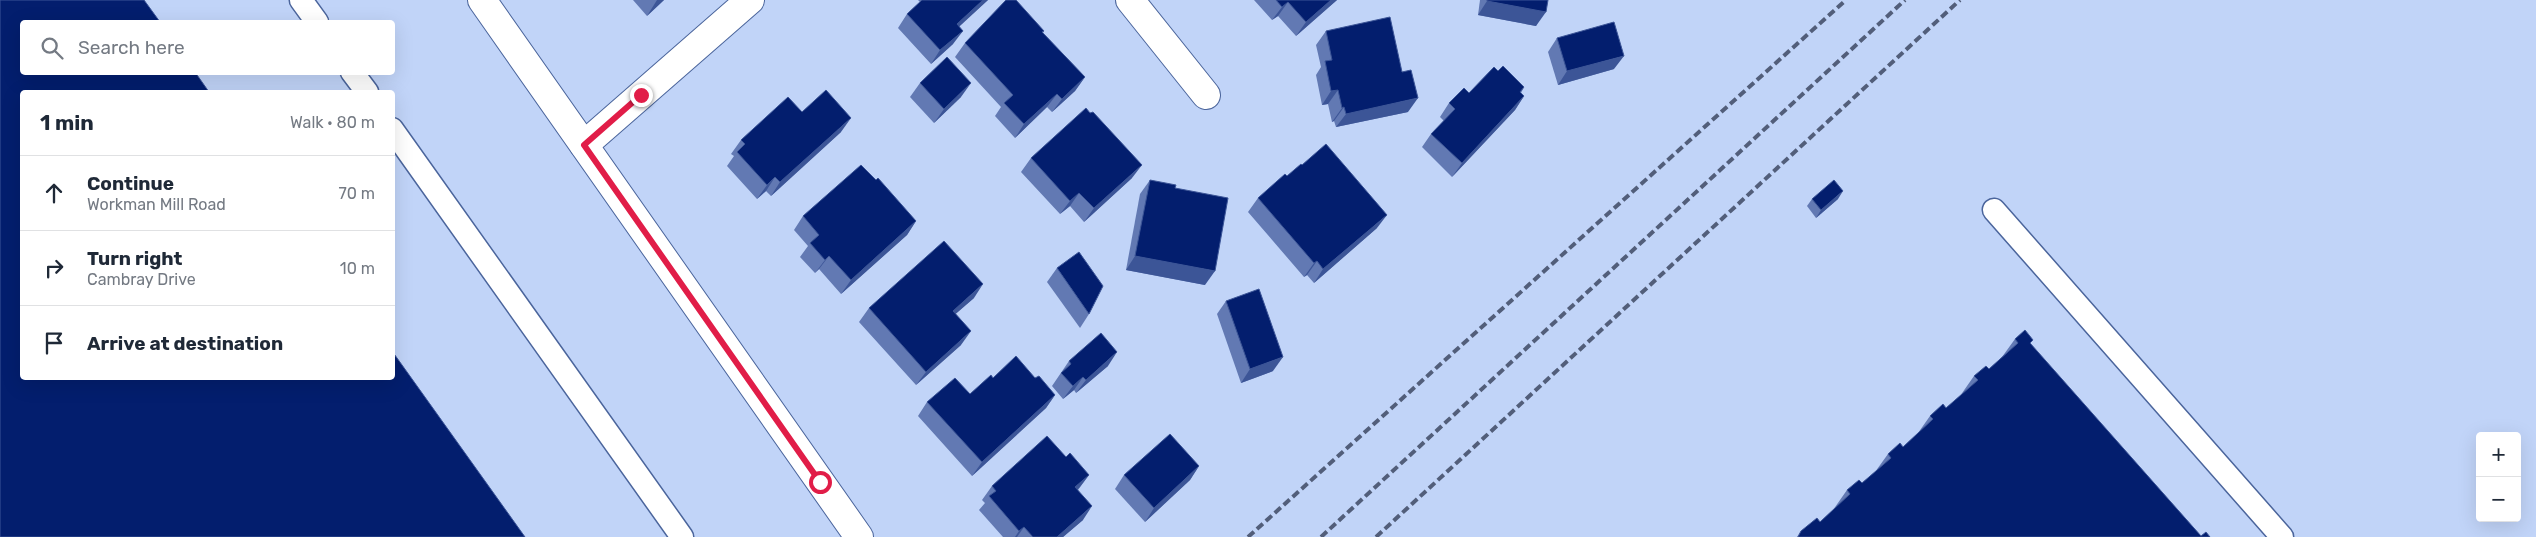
<!DOCTYPE html>
<meta charset="utf-8">
<style>
:root{--surface:#fff;--page:#f6f6f7;--text:#1f2937;--muted:#747a83;--line:#e0e1e3}
body{margin:0;font-family:Rubik,sans-serif;background:var(--page);color:var(--text)}
.controls{position:absolute;right:15px;bottom:15px;display:grid;overflow:hidden;border-radius:5px;box-shadow:0 5px 20px #0002}
.controls button{width:45px;height:45px;display:grid;place-items:center;padding:0;border:0;border-bottom:1px solid var(--line);background:var(--surface);color:var(--text);font:25px sans-serif}
.stop{position:absolute;width:15px;height:15px;margin:-11px;border:4px solid #e11d48;border-radius:50%;background:#fff}
.stop.end{background:#e11d48;border-color:#fff;box-shadow:0 1px 5px #0008}
.list{margin:0;padding:0;list-style:none}
h2{display:flex;justify-content:space-between;align-items:center;height:65px;margin:0;padding:0 20px;font-size:21px}
h2 small{font-size:16px;font-weight:400;color:var(--muted)}
.list li{display:grid;grid-template-columns:32px 1fr auto;gap:15px;align-items:center;box-sizing:border-box;height:75px;padding:0 20px;border-top:1px solid var(--line)}
.list b{display:block;font-size:19px;white-space:nowrap}
.list p{margin:0;font-size:16px;white-space:nowrap;color:var(--muted)}
.list em{font-size:16px;font-style:normal;color:var(--muted)}
.icon{flex:none;width:28px;height:28px;fill:none;stroke:currentColor;stroke-width:2;stroke-linecap:round;stroke-linejoin:round}
.map{position:relative;flex:none;width:2536px;height:537px;overflow:hidden}
.search{position:absolute;background:var(--surface);box-shadow:0 5px 20px #0002;left:20px;top:20px;width:375px;height:55px;display:flex;align-items:center;gap:12px;box-sizing:border-box;padding:0 18px;border-radius:5px;color:var(--muted);font-size:19px}
.panel{position:absolute;background:var(--surface);box-shadow:0 5px 20px #0002;left:20px;top:90px;width:375px;height:290px;border-radius:5px}
.map>svg:first-child{display:block}
</style>
<div class="map">
<svg width="2536" height="537" viewBox="0 0 2536 537">
<rect width="100%" height="100%" fill="#c1d4f8"/>
<g fill="none" stroke-linecap="round" stroke-linejoin="round">
<defs>
<g id="lane">
<polyline points="301,0 317,22"/>
<polyline points="352,72 367,92"/>
<polyline points="392,129 682,537"/>
<polyline points="1994,210 2282,537"/>
</g>
<g id="street">
<polyline points="1130,0 1206,95"/>
<polyline points="584,145 750,0"/>
</g>
<polyline id="secondary" points="482,0 859,537"/>
</defs>
<use href="#lane" stroke="#4b659c" stroke-width="25"/>
<use href="#street" stroke="#4b659c" stroke-width="30"/>
<use href="#secondary" stroke="#4b659c" stroke-width="30"/>
<use href="#lane" stroke="#fff" stroke-width="22"/>
<use href="#street" stroke="#fff" stroke-width="28"/>
<use href="#secondary" stroke="#fff" stroke-width="28"/>
<g stroke="#525e7a" stroke-width="4" stroke-dasharray="8 4" stroke-linecap="butt">
<polyline points="1248,537 1846,0"/>
<polyline points="1321,537 1905,0"/>
<polyline points="1376,537 1960,0"/>
</g>
</g>
<g fill="#6279b3">
<polygon points="633,0 664,0 647,16"/>
<polygon points="918,0 988,0 959,26 953,44 931,64 898,28 907,14 920,2"/>
<polygon points="1254,0 1337,0 1296,36 1278,16 1272,20"/>
<polygon points="1480,0 1548,0 1536,26 1478,15"/>
<polygon points="1044,31 1043,33 1085,77 1075,91 1052,112 1047,107 1015,138 995,116 1001,107 955,57 965,43"/>
<polygon points="1326,31 1408,112 1336,127 1334,121 1332,122 1328,104 1322,105 1316,75 1321,67 1316,45"/>
<polygon points="1557,38 1614,69 1558,85 1548,52"/>
<polygon points="1498,71 1524,87 1521,93 1524,96 1515,110 1452,177 1422,147 1431,134 1444,121 1440,117 1449,103 1469,93"/>
<polygon points="920,83 961,97 934,123 910,97"/>
<polygon points="802,112 841,132 771,196 766,191 757,199 727,166 734,156 731,154 741,140"/>
<polygon points="1031,158 1132,178 1084,222 1070,206 1060,214 1021,172"/>
<polygon points="1302,165 1377,228 1314,283 1307,275 1304,277 1248,212 1258,198"/>
<polygon points="876,180 916,221 907,235 841,294 819,269 815,273 800,257 808,246 794,230 803,216"/>
<polygon points="1150,180 1175,188 1205,285 1126,270 1140,194"/>
<polygon points="1812,199 1838,199 1816,218 1807,206"/>
<polygon points="1057,268 1089,314 1080,328 1047,282"/>
<polygon points="974,298 955,314 961,345 916,385 859,322 869,308"/>
<polygon points="1226,301 1273,371 1241,383 1217,314"/>
<polygon points="2015,339 2030,344 2201,536 2210,537 1797,537 1801,531 1820,522 1833,510 1847,490 1862,483 1875,472 1888,454 1903,447 1918,433 1930,416 1946,408 1960,396 1974,376 1989,369 2002,357"/>
<polygon points="1069,361 1108,366 1076,393 1074,390 1063,399 1052,386"/>
<polygon points="993,378 1035,378 1055,395 1046,408 972,476 918,416 927,402 970,394"/>
<polygon points="1066,457 1089,475 1078,490 1083,520 1063,537 1003,537 979,510 985,503 982,500 992,486"/>
<polygon points="1199,466 1190,480 1145,522 1115,489 1124,475"/>
</g>
<g fill="#3c5597">
<polygon points="657,0 664,0 647,16"/>
<polygon points="983,0 988,0 947,38 957,24"/>
<polygon points="1331,0 1337,0 1296,36 1306,22"/>
<polygon points="1487,1 1546,12 1536,26 1478,15"/>
<polygon points="1288,2 1278,16 1272,20 1282,7"/>
<polygon points="963,31 953,44 931,64 940,50"/>
<polygon points="1624,56 1614,69 1558,85 1567,71"/>
<polygon points="1085,77 1075,91 1052,112 1062,99"/>
<polygon points="971,83 961,97 934,123 944,109"/>
<polygon points="1338,90 1328,104 1322,105 1331,91"/>
<polygon points="1057,94 1047,107 1015,138 1024,124"/>
<polygon points="1524,96 1515,110 1452,177 1462,163"/>
<polygon points="1418,98 1408,112 1336,127 1346,114"/>
<polygon points="1344,107 1334,121 1332,122 1342,108"/>
<polygon points="851,118 841,132 771,196 780,182"/>
<polygon points="1142,165 1132,178 1084,222 1094,208"/>
<polygon points="775,177 766,191 757,199 767,185"/>
<polygon points="1843,191 1838,199 1816,218 1821,210"/>
<polygon points="1079,193 1070,206 1060,214 1070,201"/>
<polygon points="1387,215 1377,228 1314,283 1323,269"/>
<polygon points="916,221 907,235 841,294 851,280"/>
<polygon points="829,256 819,269 815,273 825,260"/>
<polygon points="1135,256 1215,271 1205,285 1126,270"/>
<polygon points="1317,261 1307,275 1304,277 1314,263"/>
<polygon points="983,284 974,298 943,325 953,311"/>
<polygon points="971,331 961,345 916,385 926,372"/>
<polygon points="1117,352 1108,366 1076,393 1086,380"/>
<polygon points="1283,357 1273,371 1241,383 1250,369"/>
<polygon points="1083,377 1074,390 1063,399 1073,386"/>
<polygon points="1055,395 1046,408 972,476 982,462"/>
<polygon points="1199,466 1190,480 1145,522 1154,508"/>
<polygon points="1089,475 1079,488 1066,500 1075,487"/>
<polygon points="1092,506 1083,520 1063,537 1057,537"/>
<polygon points="1024,527 1017,537 1015,537 1019,531"/>
</g>
<g fill="#031e6e" stroke="#3c5597">
<polygon points="0,0 144,0 160,22 22,22 22,72 195,72 209,92 22,92 22,378 392,378 392,351 525,537 0,537"/>
<polygon points="922,0 983,0 957,24 963,31 940,50 907,14"/>
<polygon points="1006,0 1016,0 1044,31 1042,32 1085,77 1062,99 1057,94 1024,124 1004,103 1013,95 965,43"/>
<polygon points="1276,0 1331,0 1306,22 1288,2 1282,7"/>
<polygon points="1487,0 1548,0 1546,12 1487,1"/>
<polygon points="1390,17 1402,72 1411,70 1418,98 1346,114 1344,107 1342,108 1338,90 1331,91 1325,61 1332,60 1326,31"/>
<polygon points="1614,22 1624,56 1567,71 1557,38"/>
<polygon points="947,57 971,83 944,109 920,83"/>
<polygon points="1503,66 1524,87 1520,92 1524,96 1462,163 1431,134 1455,109 1449,103 1464,88 1469,93 1494,67 1498,71"/>
<polygon points="826,90 851,118 780,182 775,177 767,185 737,152 745,144 741,140 788,97 802,112"/>
<polygon points="1086,108 1090,113 1093,112 1142,165 1094,208 1079,193 1070,201 1031,158"/>
<polygon points="1326,144 1387,215 1323,269 1317,261 1314,263 1258,198 1285,174 1287,176 1301,164 1302,165"/>
<polygon points="861,165 876,180 878,178 916,221 851,280 829,256 825,260 810,243 819,235 803,216"/>
<polygon points="1150,180 1176,185 1175,188 1228,198 1215,271 1135,256"/>
<polygon points="1834,180 1843,191 1821,210 1812,199"/>
<polygon points="944,241 983,284 953,311 971,331 926,372 869,308"/>
<polygon points="1079,252 1103,286 1089,314 1057,268"/>
<polygon points="1259,289 1283,357 1250,369 1226,301"/>
<polygon points="2025,330 2033,340 2030,343 2201,536 2206,532 2210,537 1798,537 1801,531 1817,518 1820,522 1850,494 1847,490 1859,480 1862,483 1891,458 1888,454 1900,443 1903,447 1933,419 1930,416 1943,404 1946,408 1978,380 1974,376 1986,366 1989,369 2018,343 2015,339"/>
<polygon points="1101,333 1117,352 1086,380 1083,377 1073,386 1061,373 1071,364 1069,361"/>
<polygon points="1016,356 1035,378 1039,376 1055,395 982,462 927,402 955,378 970,394 991,375 993,378"/>
<polygon points="1170,434 1199,466 1154,508 1124,475"/>
<polygon points="1047,436 1066,457 1070,453 1089,475 1075,487 1092,506 1057,537 1033,537 1024,527 1019,531 989,496 996,491 992,486"/>
</g>
<g fill="none" stroke-linecap="round" stroke-linejoin="round">
<polyline stroke="#e11d48" stroke-width="6" points="641,95 584,145 820,482"/>
</g>
</svg>
<div class="controls">
<button>+</button>
<button>−</button>
</div>
<div class="stop" style="left:820px;top:482px"></div>
<div class="stop end" style="left:641px;top:95px"></div>
<div class="search"><svg class="icon" aria-label="search" viewBox="0 0 24 24"><circle cx="10" cy="10" r="6"/><path d="M15 15l6 6"/></svg>Search here</div>
<section class="panel">
<h2>1 min<small>Walk · 80 m</small></h2>
<ul class="list">
<li><svg class="icon" aria-label="ahead" viewBox="0 0 24 24"><path d="M12 20V5M6 11l6-6 6 6"/></svg><div><b>Continue</b><p>Workman Mill Road</p></div><em>70 m</em></li>
<li><svg class="icon" aria-label="right" viewBox="0 0 24 24"><path d="M7 20v-9h11M14 6l5 5-5 5"/></svg><div><b>Turn right</b><p>Cambray Drive</p></div><em>10 m</em></li>
<li><svg class="icon" aria-label="arrive" viewBox="0 0 24 24"><path d="M6 21V4h12l-3 4 3 4H6"/></svg><div><b>Arrive at destination</b></div></li>
</ul>
</section>
</div>
